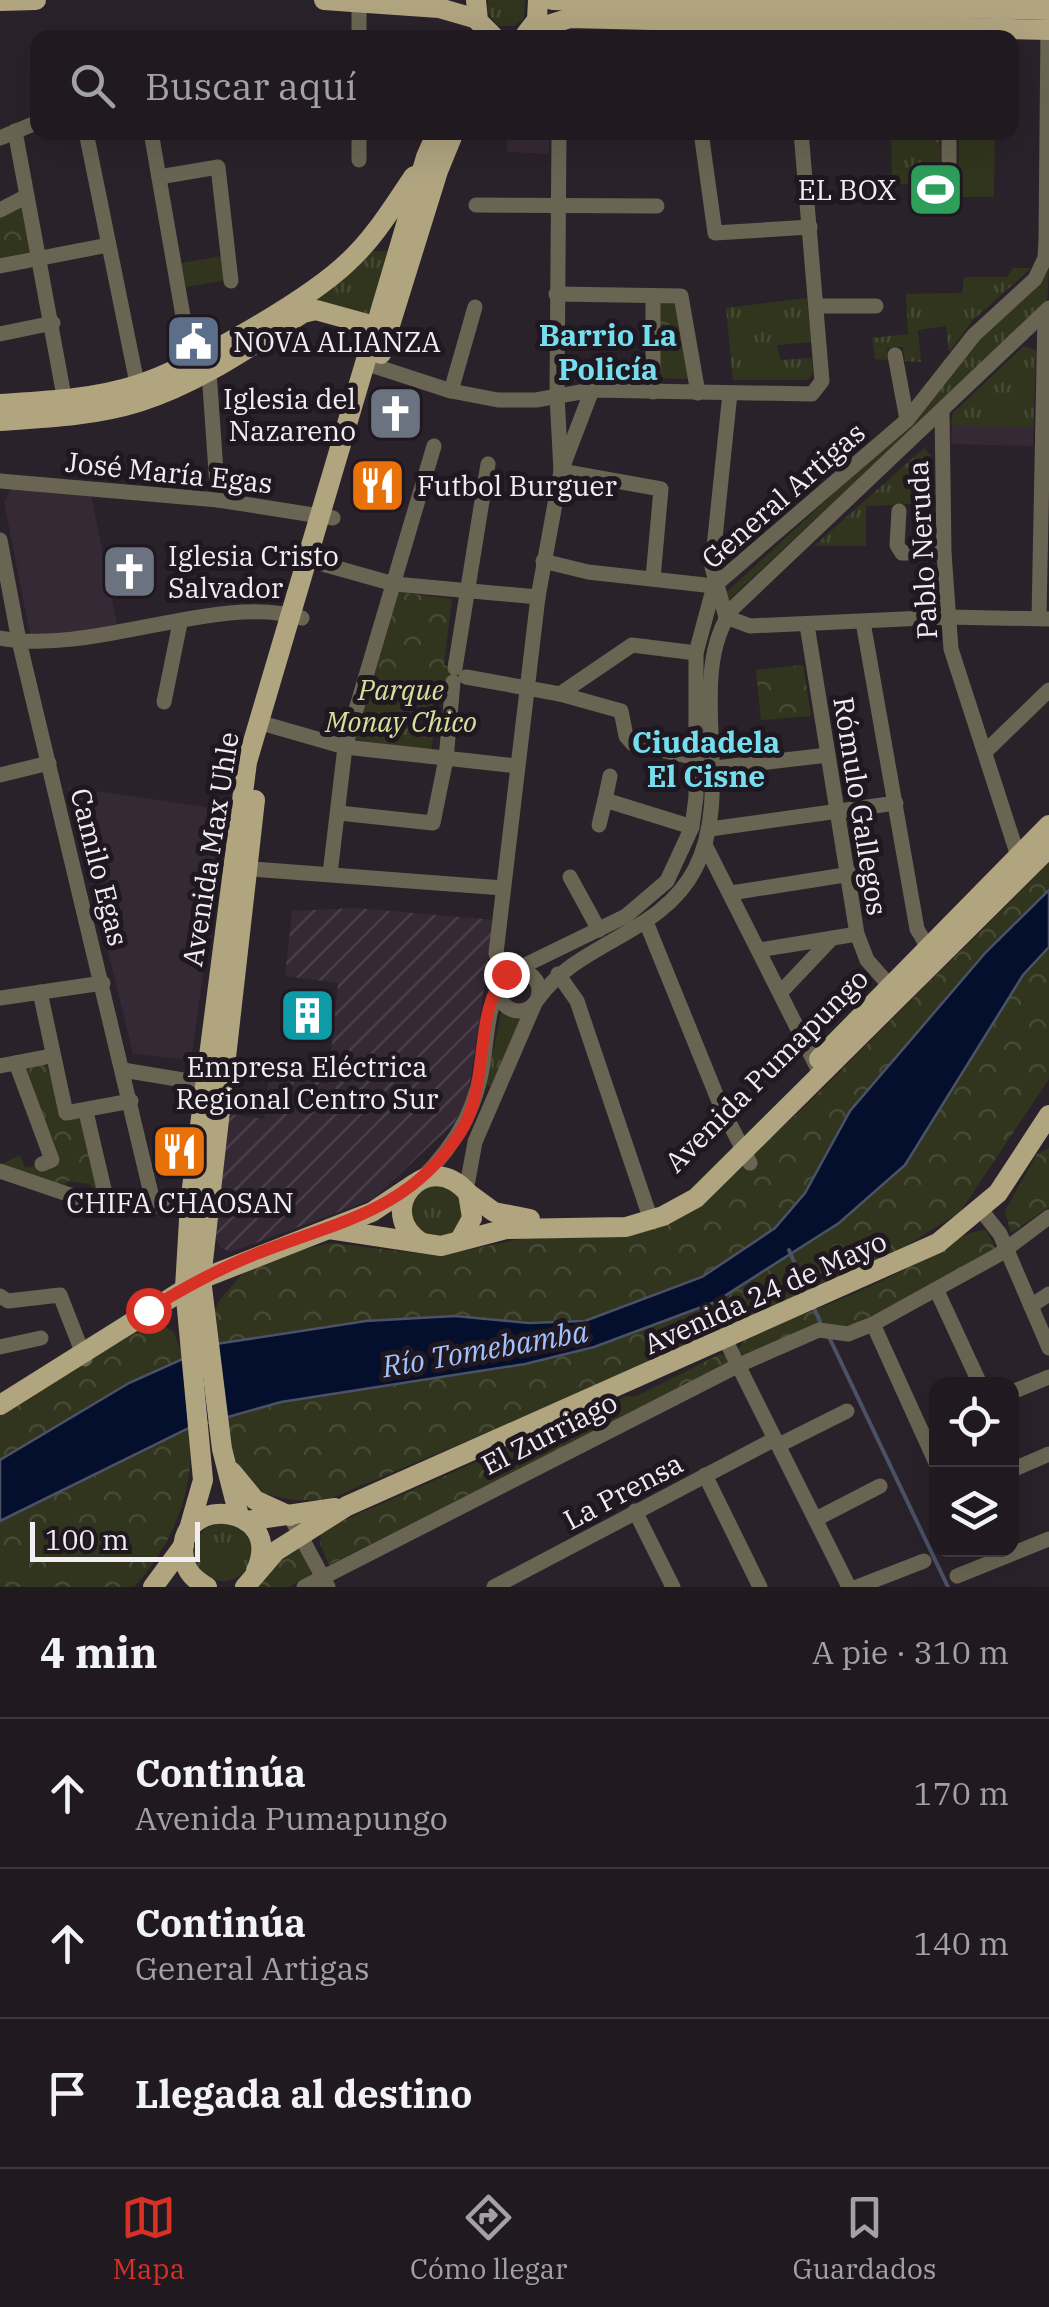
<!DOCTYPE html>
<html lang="es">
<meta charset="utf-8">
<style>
:root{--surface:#201a20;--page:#2d272d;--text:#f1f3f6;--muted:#a2a1a5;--line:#3d383e;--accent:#d93025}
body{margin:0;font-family:"IBM Plex Serif",serif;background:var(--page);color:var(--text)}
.controls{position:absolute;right:30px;bottom:30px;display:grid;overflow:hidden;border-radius:20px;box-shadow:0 10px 40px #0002}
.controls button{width:90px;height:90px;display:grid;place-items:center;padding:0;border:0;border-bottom:2px solid var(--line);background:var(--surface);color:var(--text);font:50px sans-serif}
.scale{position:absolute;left:30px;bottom:25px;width:170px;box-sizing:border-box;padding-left:10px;border:5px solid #f2edf2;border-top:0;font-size:28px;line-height:35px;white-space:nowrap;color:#f2edf2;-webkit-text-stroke:8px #201820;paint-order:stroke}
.stop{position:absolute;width:30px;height:30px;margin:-22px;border:8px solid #d93025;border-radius:50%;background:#fff}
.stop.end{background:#d93025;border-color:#fff;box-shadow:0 2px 10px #0008}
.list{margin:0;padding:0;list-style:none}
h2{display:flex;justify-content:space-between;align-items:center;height:130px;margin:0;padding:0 40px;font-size:42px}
h2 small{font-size:32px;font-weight:400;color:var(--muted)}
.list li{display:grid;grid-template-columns:65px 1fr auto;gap:30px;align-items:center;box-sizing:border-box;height:150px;padding:0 40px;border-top:2px solid var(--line)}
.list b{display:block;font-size:38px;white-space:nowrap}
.list p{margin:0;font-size:32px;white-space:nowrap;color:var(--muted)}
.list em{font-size:32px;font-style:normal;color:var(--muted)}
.icon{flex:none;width:55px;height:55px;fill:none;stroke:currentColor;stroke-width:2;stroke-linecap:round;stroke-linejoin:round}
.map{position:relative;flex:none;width:1049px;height:1587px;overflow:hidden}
.search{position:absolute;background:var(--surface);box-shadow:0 10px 40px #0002;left:30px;right:30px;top:30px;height:110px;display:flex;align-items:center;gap:25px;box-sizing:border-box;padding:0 35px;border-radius:20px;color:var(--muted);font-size:38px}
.sheet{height:580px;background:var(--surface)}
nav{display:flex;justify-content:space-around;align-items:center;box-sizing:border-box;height:140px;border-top:2px solid var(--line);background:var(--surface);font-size:28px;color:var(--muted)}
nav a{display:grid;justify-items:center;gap:5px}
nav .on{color:var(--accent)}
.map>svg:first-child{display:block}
</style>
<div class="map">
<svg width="1049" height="1587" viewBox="0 0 1049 1587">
<defs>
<pattern id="industrial-furrows" width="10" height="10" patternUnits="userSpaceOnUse" patternTransform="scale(2.5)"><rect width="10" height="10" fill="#352935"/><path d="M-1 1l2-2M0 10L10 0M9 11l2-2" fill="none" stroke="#493e49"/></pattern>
<pattern id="grass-tufts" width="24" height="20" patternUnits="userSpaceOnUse" patternTransform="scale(2.5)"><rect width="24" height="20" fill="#32351d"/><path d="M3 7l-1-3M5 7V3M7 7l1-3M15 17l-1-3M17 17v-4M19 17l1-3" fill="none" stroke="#464933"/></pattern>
<pattern id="park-crowns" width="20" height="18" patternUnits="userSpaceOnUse" patternTransform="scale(2.5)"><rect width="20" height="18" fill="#32351d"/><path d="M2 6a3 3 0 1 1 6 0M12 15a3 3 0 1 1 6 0" fill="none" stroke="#464933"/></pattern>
</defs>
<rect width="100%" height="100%" fill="#2a222a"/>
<g fill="#352935">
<polygon points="550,133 549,154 507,152 507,135 476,134"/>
<polygon points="1024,346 1036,351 1033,446 951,444 953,413"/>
<polygon points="11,489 91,494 117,624 44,637 30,634 4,502"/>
<polygon points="68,787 226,810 191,1060 133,1054"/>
</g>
<polygon fill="url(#industrial-furrows)" points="357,908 494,920 468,1097 454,1123 373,1199 231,1252 221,1248 214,1236 229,1114 264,1119 270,1071 328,1084 338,983 285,976 292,911"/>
<g fill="url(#grass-tufts)">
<polygon points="488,0 525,0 524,18 515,26 498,26 487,12"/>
<polygon points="891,133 940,133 941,184 892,184"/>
<polygon points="364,251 395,251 373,323 331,311 191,362"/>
<polygon points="1049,266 1047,303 724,604 726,593 913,420 981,335"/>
<polygon points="1013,268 1031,268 973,320 949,352 946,326 918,330 921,362 905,361 903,347 887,348 888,360 875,359 872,338 908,334 906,294 962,293 964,277 1007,277"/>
<polygon points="807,298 811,342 777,345 780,360 812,358 813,373 808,380 733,380 726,308"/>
<polygon points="1024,346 1036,351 1033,428 951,425 953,413"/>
<polygon points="924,448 931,456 931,503 866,506 866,546 814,546"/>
<polygon points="502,1010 523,1018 491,1087 486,1085"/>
<circle cx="437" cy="1211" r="26"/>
<circle cx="223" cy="1552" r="29"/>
</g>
<g fill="url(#park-crowns)">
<polygon points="25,199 33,256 0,262 0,213"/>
<polygon points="656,299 678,300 690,379 657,378"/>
<polygon points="397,592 452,599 444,665 467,671 465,683 442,681 431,751 352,739"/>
<polygon points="803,665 811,716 761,720 756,670"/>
<polygon points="1049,863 1049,890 985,952 850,1111 805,1193 775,1228 702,1277 585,1321 366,1321 216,1344 213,1314 219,1301 242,1274 271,1257 331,1243 439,1256 698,1202 795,1116"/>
<path d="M1049 947V1079L960 1212 877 1264 782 1308 327 1500C295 1502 251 1499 234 1465 228 1452 229 1431 226 1417L281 1402 525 1364 594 1347 715 1302 839 1223 905 1165 1023 975Z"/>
<polygon points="42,1063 48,1067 61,1120 82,1116 100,1188 96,1190 89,1184 68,1181 64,1188 0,1165 20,1155 25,1168 58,1161 20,1067"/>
<polygon points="1049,1148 1049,1207 1011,1233 1005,1211 1037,1154"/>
<path d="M986 1230 996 1249 832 1337 824 1322 744 1355 738 1350 746 1336C797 1317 848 1298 896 1274 923 1261 956 1232 986 1230Z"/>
<polygon points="143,1325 157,1323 173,1331 184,1359 129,1383 0,1460 0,1416"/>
<polygon points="720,1354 728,1356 731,1363 329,1565 320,1544 321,1533 340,1522 627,1396 637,1396"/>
<path d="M189 1428C197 1487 173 1544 134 1587H0V1521Z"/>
<polygon points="298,1545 312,1574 289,1587 251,1587"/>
</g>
<g fill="#32351d">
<polygon points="959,133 995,133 994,197 958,197"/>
<polygon points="222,256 226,280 186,287 181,263"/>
<polygon points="660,335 682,335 683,375 661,376"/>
<polygon points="378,673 406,682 391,730 363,722"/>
<polygon points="99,1529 120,1556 80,1587 59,1560"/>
</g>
<polygon fill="#030f2c" stroke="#4b5267" stroke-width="2.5" points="1049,890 1049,947 1023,975 905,1165 839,1223 715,1302 594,1347 525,1364 281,1402 189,1428 0,1521 0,1460 129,1383 216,1344 366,1321 455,1316 529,1323 585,1321 702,1277 775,1228 805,1193 850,1111 986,952"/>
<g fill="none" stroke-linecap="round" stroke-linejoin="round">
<g stroke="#4b5267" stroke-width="4">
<polyline points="789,1250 807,1292"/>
<polyline points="813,1306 821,1324"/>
<polyline points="829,1337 948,1587"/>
</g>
<g stroke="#6a6553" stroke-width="15">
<polyline points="703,21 703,38"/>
<polyline points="359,38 359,2"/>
<polyline points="15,131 66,407"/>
<polyline points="86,132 139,393"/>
<polyline points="151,132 191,362 209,372 218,500"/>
<polyline points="359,132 359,160"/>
<polyline points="701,132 715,233 810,227"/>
<polyline points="0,138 38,122"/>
<polyline points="159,177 218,167 231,281"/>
<polyline points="949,201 949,132"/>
<polyline points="476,205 657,206"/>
<polyline points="0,210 27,196"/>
<polyline points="0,266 108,245"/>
<polyline points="556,294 681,296 698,393"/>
<polyline points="653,296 653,392"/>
<polyline points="818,306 876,306"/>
<polyline points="0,334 53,323"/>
<polyline points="895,355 907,420"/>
<polyline points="365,363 451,391 498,400 536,400 592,390 812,394 822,381 801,132"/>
<polyline points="592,390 561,471 661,489 653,578"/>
<polyline points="451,391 475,307"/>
<polyline points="942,411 944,553 951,649 1018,856"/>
<polyline points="0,481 218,500 333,518"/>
<polyline points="899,511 897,545 902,553 944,553"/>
<polyline points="0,540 19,641 154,1206"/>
<polyline points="543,561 588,572 714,586"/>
<polyline points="319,563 394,584 538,597"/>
<polyline points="726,617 750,626 947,617 1049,619"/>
<polyline points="726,617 712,567 730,393"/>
<polyline points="1039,618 1045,314"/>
<polyline points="863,622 917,929 932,954"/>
<polyline points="807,625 857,934 867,960 889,985"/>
<path d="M0 638C94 656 218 592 302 618"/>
<polyline points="455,668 488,464"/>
<polyline points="466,677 560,694 632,645 696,653"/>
<polyline points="560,694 621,711 626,736 633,744 697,758"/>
<polyline points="164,702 180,623"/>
<polyline points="258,722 345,747 517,766"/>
<polyline points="985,752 1049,690"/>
<polyline points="715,768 828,755"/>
<polyline points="0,775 49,763"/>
<polyline points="605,800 610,776"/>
<polyline points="339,813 433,823 446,759 453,682"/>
<polyline points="599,825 605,800 692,827"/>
<polyline points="710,829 896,803"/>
<polyline points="705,845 818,1069"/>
<polyline points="239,868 503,888"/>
<polyline points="330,874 345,747 434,446"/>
<polyline points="570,877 599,930"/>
<polyline points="731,893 851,874"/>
<polyline points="646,922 722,1109 750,1163"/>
<polyline points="759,950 857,934"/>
<polyline points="515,970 626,916 667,881 692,827 696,797 696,653 714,586 907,420 974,335 1035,279 1045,258 1046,240 1048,24"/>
<circle cx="519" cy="991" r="20"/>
<polyline points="510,972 500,968 496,953 538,597 561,471 557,396 559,132"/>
<polyline points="558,974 577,1001 651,1220"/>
<polyline points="40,992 66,1113 131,1101"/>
<polyline points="780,993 832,938"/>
<polyline points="0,998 103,983"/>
<path d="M538 999C579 941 661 935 695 869 737 787 683 678 733 608L1049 308"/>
<polyline points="16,1063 52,1160 42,1164"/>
<polyline points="0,1066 51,1056"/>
<polyline points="123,1070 213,1085"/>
<polyline points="86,1112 107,1202"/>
<polyline points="0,1171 82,1199 154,1206 197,1204"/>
<path d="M420 1180C459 1142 480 1102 485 1048 488 1026 489 1007 499 986"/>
<polyline points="466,1191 475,1142 535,1003"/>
<polyline points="981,1210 1000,1234 1049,1348"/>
<polyline points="937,1291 980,1384"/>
<polyline points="0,1296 8,1301 60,1295 85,1359"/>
<polyline points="1031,1306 1049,1294"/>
<polyline points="873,1324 936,1463"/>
<polyline points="725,1339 849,1587"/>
<polyline points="0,1347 41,1338"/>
<polyline points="1012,1392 1049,1377"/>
<polyline points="779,1445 847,1411"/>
<polyline points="1012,1470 1049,1454"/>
<polyline points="705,1475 760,1587"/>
<polyline points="635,1511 673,1587"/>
<polyline points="290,1516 328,1587"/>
<polyline points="818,1518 880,1486"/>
<polyline points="957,1576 1049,1539"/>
<polyline points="304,1587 739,1365 819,1330 848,1334 873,1324 998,1255 1049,1217"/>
<polyline points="494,1587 775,1439"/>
<polyline points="857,1587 924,1561"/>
</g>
<g stroke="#b1a580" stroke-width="20">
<polyline points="324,0 439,8 477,19"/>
<polyline points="476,0 478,21 495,38"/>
<polyline points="552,0 1049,10"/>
<polyline points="0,1 36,0"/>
<polyline points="529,31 570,18 1049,30"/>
<polyline points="526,34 537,20 538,0"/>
<polyline points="381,354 438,171 454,132"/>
<path d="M0 404C45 401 93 399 137 385 189 369 310 299 349 261 375 237 394 205 414 176"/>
<path d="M0 421C46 418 94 416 139 402 199 383 251 346 303 313L316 310 385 329"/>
<polyline points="819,1059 1049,825"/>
<polyline points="468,1193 494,1212 530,1219"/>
<polyline points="329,1229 441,1246 506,1229 626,1227 663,1216 696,1198 1049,848"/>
<path d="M422 1243C372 1212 426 1145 468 1193L472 1218 461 1238"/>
<polyline points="0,1405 201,1279 372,1212 414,1184"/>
<polyline points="232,1472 255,1500 290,1516"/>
<polyline points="239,1516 222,1449 201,1279 255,800"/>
<polyline points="246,1521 335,1508"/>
<polyline points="187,1536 203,1480 185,1288 190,1203 247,762 426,157 437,132"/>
<polyline points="153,1587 184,1545"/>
<path d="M207 1587C195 1580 186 1572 184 1558 173 1492 287 1503 256 1571"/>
<polyline points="245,1587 276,1551 347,1506 938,1243 998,1193 1049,1115"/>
</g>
</g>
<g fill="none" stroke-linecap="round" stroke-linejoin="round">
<path stroke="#d93025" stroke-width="12" d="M148 1310C182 1289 218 1269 256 1254 338 1221 407 1213 460 1133 491 1086 472 1013 506 974"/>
</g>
<defs>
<symbol id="stadium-square" viewBox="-11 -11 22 22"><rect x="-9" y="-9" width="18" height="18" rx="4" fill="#2e9e5b" stroke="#201820"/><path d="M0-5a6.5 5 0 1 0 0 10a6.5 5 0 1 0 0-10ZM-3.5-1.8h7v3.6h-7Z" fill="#fff"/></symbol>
<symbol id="civic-square" viewBox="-11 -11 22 22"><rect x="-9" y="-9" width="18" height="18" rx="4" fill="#5c6f8a" stroke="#201820"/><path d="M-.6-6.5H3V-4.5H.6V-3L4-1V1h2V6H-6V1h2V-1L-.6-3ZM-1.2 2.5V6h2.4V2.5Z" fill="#fff"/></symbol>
<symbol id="church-square" viewBox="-11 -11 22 22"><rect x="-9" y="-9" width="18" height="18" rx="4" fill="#6b7280" stroke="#201820"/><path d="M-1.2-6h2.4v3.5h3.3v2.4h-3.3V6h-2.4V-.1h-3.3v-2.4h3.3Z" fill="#fff"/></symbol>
<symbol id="restaurant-square" viewBox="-11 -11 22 22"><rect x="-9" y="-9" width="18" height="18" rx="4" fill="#e8710a" stroke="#201820"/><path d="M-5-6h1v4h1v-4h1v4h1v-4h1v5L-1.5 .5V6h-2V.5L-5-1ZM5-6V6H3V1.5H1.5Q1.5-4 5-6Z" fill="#fff"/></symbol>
<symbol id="building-square" viewBox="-11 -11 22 22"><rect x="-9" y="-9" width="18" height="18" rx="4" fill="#0f9aa8" stroke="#201820"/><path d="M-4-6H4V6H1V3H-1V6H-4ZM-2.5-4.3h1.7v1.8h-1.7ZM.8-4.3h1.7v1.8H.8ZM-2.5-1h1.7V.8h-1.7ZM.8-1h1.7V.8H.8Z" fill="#fff"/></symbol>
</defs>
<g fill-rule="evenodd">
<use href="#stadium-square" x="904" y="158" width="63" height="63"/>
<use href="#civic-square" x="162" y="310" width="63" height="63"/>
<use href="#church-square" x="364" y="382" width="63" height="63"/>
<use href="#restaurant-square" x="346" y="454" width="63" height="63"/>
<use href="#church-square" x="98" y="540" width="63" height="63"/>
<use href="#building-square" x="276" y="984" width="63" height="63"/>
<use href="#restaurant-square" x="148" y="1120" width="63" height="63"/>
</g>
<g text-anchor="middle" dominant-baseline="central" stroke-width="10" stroke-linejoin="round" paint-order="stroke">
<g font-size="28" fill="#f2edf2" stroke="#201820" text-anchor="start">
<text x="896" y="189" text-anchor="end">EL BOX</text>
<text x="233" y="341">NOVA ALIANZA</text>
<text x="356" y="398" text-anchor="end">Iglesia del<tspan x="356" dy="32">Nazareno</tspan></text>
<text x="417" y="485">Futbol Burguer</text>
<text x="168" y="555">Iglesia Cristo<tspan x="168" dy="32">Salvador</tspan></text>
<text x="307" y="1066" text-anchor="middle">Empresa Eléctrica<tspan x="307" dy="32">Regional Centro Sur</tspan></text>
<text x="180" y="1202" text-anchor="middle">CHIFA CHAOSAN</text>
</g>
<g font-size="28" fill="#f2edf2" stroke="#201820">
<text transform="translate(169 472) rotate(6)">José María Egas</text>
<text transform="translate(783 495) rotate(-41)">General Artigas</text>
<text transform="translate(922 550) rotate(-93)">Pablo Neruda</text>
<text transform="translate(861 806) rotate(81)">Rómulo Gallegos</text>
<text transform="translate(210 849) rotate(-81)">Avenida Max Uhle</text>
<text transform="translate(100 867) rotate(76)">Camilo Egas</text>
<text transform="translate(766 1070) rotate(-45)">Avenida Pumapungo</text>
<text transform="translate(765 1292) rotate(-24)">Avenida 24 de Mayo</text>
<text transform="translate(549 1433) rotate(-27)">El Zurriago</text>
<text transform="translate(623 1491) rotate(-28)">La Prensa</text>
</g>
<g font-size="28" font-style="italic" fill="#d6e19a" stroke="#201820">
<text x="401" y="689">Parque<tspan x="401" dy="32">Monay Chico</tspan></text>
</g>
<g font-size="30" font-weight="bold" fill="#75deee" stroke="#201820">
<text x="608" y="334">Barrio La<tspan x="608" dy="34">Policía</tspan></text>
<text x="706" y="741">Ciudadela<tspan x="706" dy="34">El Cisne</tspan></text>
</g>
<g font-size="30" font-style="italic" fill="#a2c2fe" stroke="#201820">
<text transform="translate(485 1348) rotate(-10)">Río Tomebamba</text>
</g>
</g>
</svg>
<div class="controls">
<button><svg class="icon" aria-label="locate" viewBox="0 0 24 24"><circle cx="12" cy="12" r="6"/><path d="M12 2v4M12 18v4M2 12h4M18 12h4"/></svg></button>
<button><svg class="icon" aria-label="layers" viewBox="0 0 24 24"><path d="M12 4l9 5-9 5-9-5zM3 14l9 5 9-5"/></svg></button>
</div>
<div class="scale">100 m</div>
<div class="stop" style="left:148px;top:1310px"></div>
<div class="stop end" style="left:506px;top:974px"></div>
<div class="search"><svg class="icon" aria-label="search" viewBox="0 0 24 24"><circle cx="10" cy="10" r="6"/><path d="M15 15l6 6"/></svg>Buscar aquí</div>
</div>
<section class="sheet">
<h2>4 min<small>A pie · 310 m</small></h2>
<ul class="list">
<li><svg class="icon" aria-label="ahead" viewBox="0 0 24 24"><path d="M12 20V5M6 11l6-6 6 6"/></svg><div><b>Continúa</b><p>Avenida Pumapungo</p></div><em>170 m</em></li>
<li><svg class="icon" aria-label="ahead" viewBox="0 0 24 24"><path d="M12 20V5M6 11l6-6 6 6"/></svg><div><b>Continúa</b><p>General Artigas</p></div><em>140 m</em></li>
<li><svg class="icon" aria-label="arrive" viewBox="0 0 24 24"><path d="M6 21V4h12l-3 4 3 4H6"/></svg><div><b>Llegada al destino</b></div></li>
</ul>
</section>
<nav>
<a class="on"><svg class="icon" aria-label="map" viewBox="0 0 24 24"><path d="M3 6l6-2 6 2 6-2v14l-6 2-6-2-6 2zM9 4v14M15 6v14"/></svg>Mapa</a>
<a><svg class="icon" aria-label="directions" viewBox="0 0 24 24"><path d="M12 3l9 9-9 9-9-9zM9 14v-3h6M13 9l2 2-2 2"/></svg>Cómo llegar</a>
<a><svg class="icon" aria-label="saved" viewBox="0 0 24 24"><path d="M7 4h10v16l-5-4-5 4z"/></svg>Guardados</a>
</nav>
